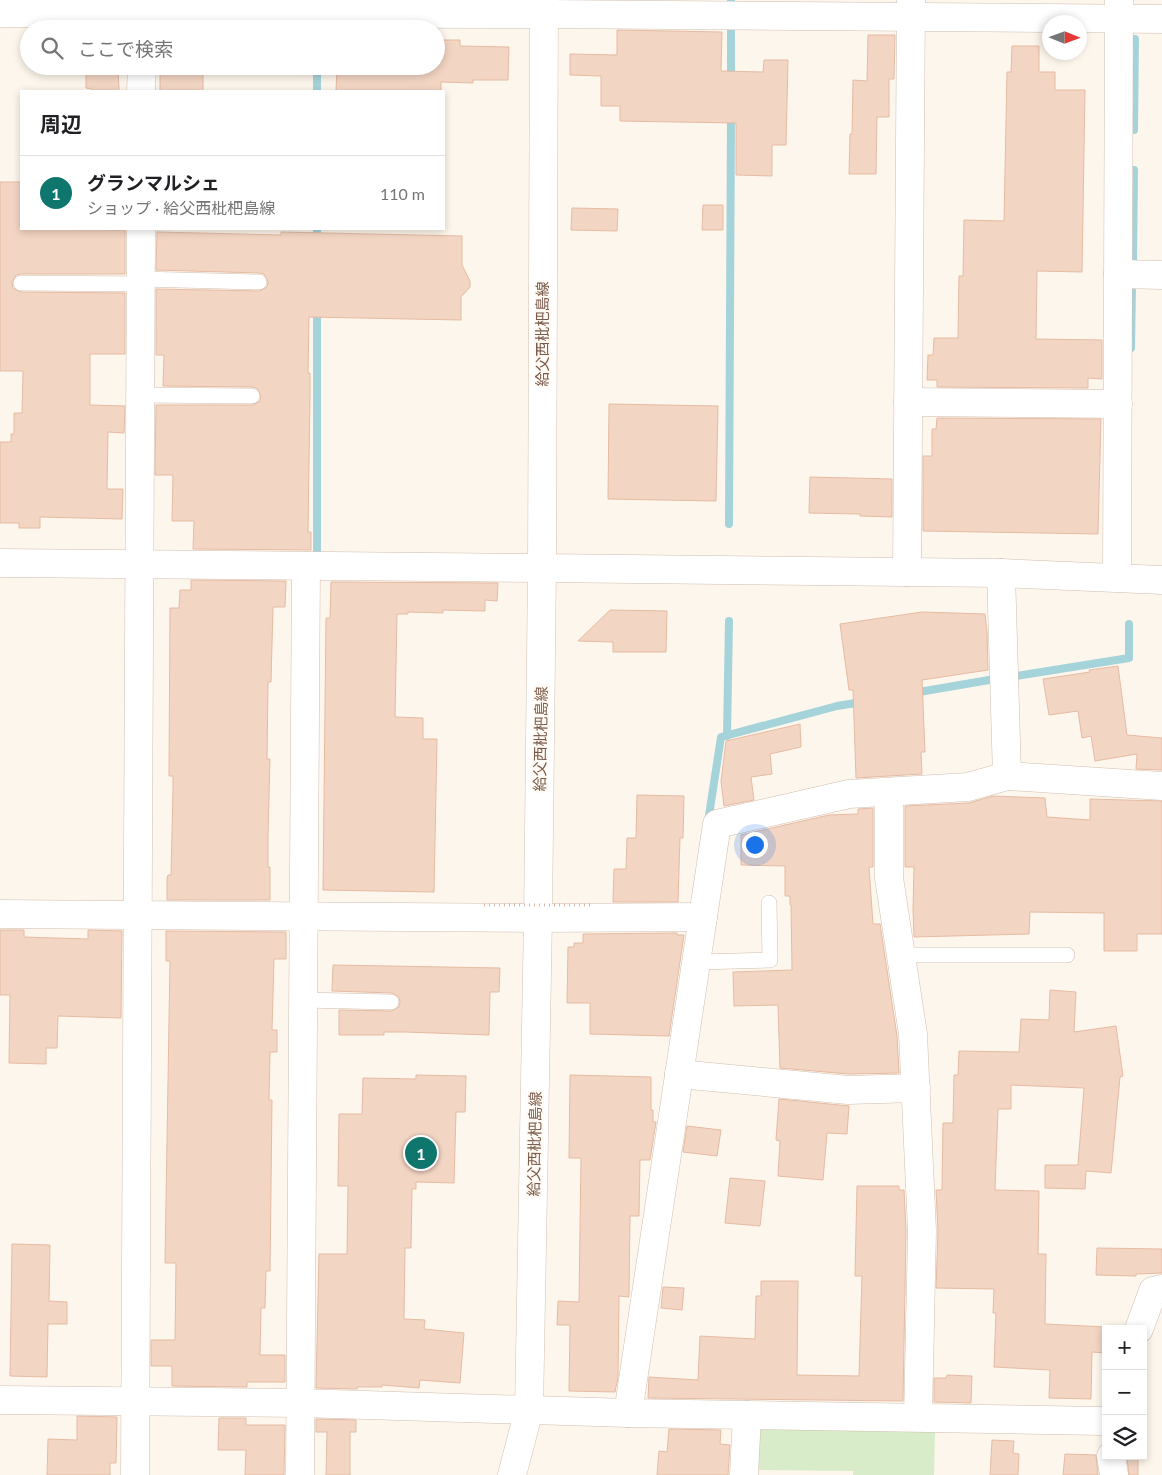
<!DOCTYPE html>
<html lang="ja">
<meta charset="utf-8">
<style>
:root{--surface:#fff;--page:#f6f6f6;--text:#202124;--muted:#757577;--line:#e0e0e0;--accent:#0f766e}
body{margin:0;font-family:Lato,"Noto Sans JP",sans-serif;background:var(--page);color:var(--text)}
.controls{position:absolute;right:15px;bottom:15px;display:grid;overflow:hidden;border-radius:0px;box-shadow:0 2px 8px #0003}
.controls button{width:45px;height:45px;display:grid;place-items:center;padding:0;border:0;border-bottom:1px solid var(--line);background:var(--surface);color:var(--text);font:25px sans-serif}
.compass{position:absolute;left:1042px;top:15px;width:45px;height:45px;border-radius:50%;background:var(--surface);box-shadow:0 2px 8px #0003;rotate:91deg}
.you{position:absolute;left:754px;top:844px;width:18px;height:18px;margin:-12px;border:4px solid #fff;border-radius:50%;background:#1a73e8;box-shadow:0 0 0 8px #1a73e833}
.badge{display:grid;place-items:center;width:32px;height:32px;border-radius:50%;background:var(--accent);color:#fff;font-size:16px;font-weight:700}
.pin{position:absolute;translate:-50% -50%;border:2px solid #fff;box-shadow:0 1px 5px #0006}
.list{margin:0;padding:0;list-style:none}
h2{display:flex;justify-content:space-between;align-items:center;height:65px;margin:0;padding:0 20px;font-size:21px}
h2 small{font-size:16px;font-weight:400;color:var(--muted)}
.list li{display:grid;grid-template-columns:32px 1fr auto;gap:15px;align-items:center;box-sizing:border-box;height:75px;padding:0 20px;border-top:1px solid var(--line)}
.list b{display:block;font-size:19px;white-space:nowrap}
.list p{margin:0;font-size:16px;white-space:nowrap;color:var(--muted)}
.list em{font-size:16px;font-style:normal;color:var(--muted)}
.icon{flex:none;width:28px;height:28px;fill:none;stroke:currentColor;stroke-width:2;stroke-linecap:round;stroke-linejoin:round}
.map{position:relative;flex:none;width:1162px;height:1475px;overflow:hidden}
.search{position:absolute;background:var(--surface);box-shadow:0 2px 8px #0003;left:20px;top:20px;width:425px;height:55px;display:flex;align-items:center;gap:12px;box-sizing:border-box;padding:0 18px;border-radius:28px;color:var(--muted);font-size:19px}
.panel{position:absolute;background:var(--surface);box-shadow:0 2px 8px #0003;left:20px;top:90px;width:425px;height:140px;border-radius:0px}
.map>svg:first-child{display:block}
</style>
<div class="map">
<svg width="1162" height="1475" viewBox="0 0 1162 1475">
<rect width="100%" height="100%" fill="#fdf6ec"/>
<polygon fill="#d8ecc9" points="758,1429 935,1432 934,1475 853,1475 853,1471 758,1470"/>
<g fill="none" stroke-linecap="round" stroke-linejoin="round">
<g stroke="#a5d3da" stroke-width="8">
<polyline points="731,1 731,0"/>
<polyline points="731,81 731,31"/>
<polyline points="317,91 317,66"/>
<polyline points="1134,130 1135,39"/>
<polyline points="317,242 317,229"/>
<polyline points="1133,264 1134,170"/>
<polyline points="1131,348 1132,285"/>
<polyline points="729,524 731,113"/>
<polyline points="317,554 317,309"/>
<polyline points="1016,676 1129,658 1129,624"/>
<polyline points="913,693 995,679"/>
<polyline points="727,736 729,621"/>
<polyline points="708,822 721,737 837,706 862,702"/>
</g>
</g>
<g fill="#f3d5c3" stroke="#e6bba3">
<polygon points="617,30 722,32 721,71 763,72 764,60 788,60 786,145 772,145 772,176 736,175 736,123 620,121 620,106 601,106 601,76 570,75 570,54 617,55"/>
<polygon points="868,35 895,35 894,79 889,79 889,117 877,117 876,174 849,174 850,134 852,134 853,80 867,81"/>
<polygon points="436,40 460,40 460,46 509,47 508,80 473,80 473,83 441,82 441,91 336,91 337,66 436,66"/>
<polygon points="1012,46 1039,46 1039,72 1055,72 1055,90 1085,90 1082,272 1037,271 1036,339 1102,340 1102,379 1088,378 1088,388 937,387 937,380 927,380 928,355 933,355 934,338 958,338 959,276 963,276 964,220 1004,221 1007,72 1011,72"/>
<polygon points="86,66 118,66 119,91 92,91 92,89 86,88"/>
<rect x="160" y="66" width="43" height="25"/>
<polygon points="0,182 21,182 21,229 125,230 125,274 21,274 16,275 12,282 13,288 21,292 125,293 125,354 90,354 90,405 125,406 124,433 108,432 107,489 123,489 122,519 40,517 40,528 19,528 19,523 0,523 0,442 11,442 11,434 14,434 14,413 22,413 23,371 0,371"/>
<polygon points="703,205 723,205 723,230 702,230"/>
<polygon points="572,208 618,209 617,231 571,230"/>
<polygon points="157,232 281,235 281,232 462,236 462,265 470,281 470,287 461,297 461,320 309,317 308,373 310,373 310,395 308,532 311,532 311,550 193,549 194,521 172,521 173,475 155,475 156,405 252,405 260,401 261,396 257,388 252,387 163,386 164,355 156,355 156,289 259,291 267,287 268,282 264,274 259,273 156,270"/>
<polygon points="609,404 718,406 716,501 608,499"/>
<polygon points="937,418 1101,419 1098,534 923,531 923,456 932,456 932,429 936,429"/>
<polygon points="810,477 892,479 892,517 860,516 860,514 809,513"/>
<polygon points="191,580 286,581 285,607 273,607 271,682 268,682 267,759 270,759 268,836 268,867 270,867 270,900 167,900 167,879 168,875 171,875 173,790 173,776 169,776 170,608 179,608 180,590 191,590"/>
<polygon points="331,582 498,583 497,601 485,600 485,611 443,610 443,613 408,612 408,614 397,614 395,717 423,718 423,739 437,739 434,892 323,890 326,618 330,618"/>
<polygon points="610,610 667,611 666,652 613,652 613,642 578,641"/>
<polygon points="922,612 985,614 987,632 988,670 922,680 925,752 921,752 922,774 856,778 853,690 849,690 840,624"/>
<polygon points="1118,666 1127,735 1162,738 1162,770 1136,769 1137,754 1095,761 1091,736 1082,738 1078,711 1049,715 1043,679 1090,672 1089,670"/>
<polygon points="800,724 801,747 770,754 772,774 751,777 754,800 724,806 721,781 726,741"/>
<polygon points="637,795 684,796 683,838 680,838 678,902 613,902 614,869 626,869 627,838 636,838"/>
<polygon points="993,796 1045,798 1047,817 1090,820 1090,799 1162,801 1162,934 1137,934 1137,951 1104,951 1104,913 1030,912 1029,934 914,937 913,910 914,867 905,867 905,806 969,803"/>
<polygon points="873,808 873,867 869,867 873,924 880,924 897,1036 899,1073 849,1074 780,1068 778,1005 734,1006 733,972 792,970 791,905 790,905 790,896 785,896 785,866 741,865 741,835 829,815 858,814 858,809"/>
<polygon points="0,930 24,930 24,937 88,939 88,930 122,931 121,1018 58,1016 57,1048 46,1048 46,1064 9,1063 10,995 0,995"/>
<polygon points="166,931 286,932 286,959 274,959 272,1030 277,1030 277,1052 270,1052 269,1100 272,1100 270,1271 266,1271 265,1308 261,1308 260,1355 285,1355 285,1382 247,1382 247,1387 172,1386 172,1366 151,1366 151,1340 175,1340 176,1263 165,1263 170,961 166,961"/>
<polygon points="677,933 677,935 684,935 669,1036 590,1034 590,1003 567,1003 568,947 574,947 574,943 583,943 583,934"/>
<polygon points="333,965 500,968 499,992 490,992 489,1035 405,1032 384,1032 384,1035 339,1035 339,1010 391,1011 399,1007 400,1002 399,997 392,993 332,991"/>
<polygon points="1050,990 1076,992 1074,1032 1116,1026 1123,1076 1120,1077 1111,1173 1086,1171 1085,1189 1045,1188 1045,1165 1078,1165 1084,1088 1011,1085 1011,1109 998,1109 995,1190 1039,1191 1038,1254 1046,1254 1045,1324 1106,1327 1106,1353 1092,1352 1091,1399 1049,1398 1050,1370 994,1367 996,1313 993,1313 994,1289 936,1288 938,1231 936,1190 942,1190 943,1123 953,1123 954,1075 958,1075 959,1051 1019,1052 1021,1019 1049,1020"/>
<polygon points="416,1075 466,1076 465,1112 456,1112 454,1183 416,1182 416,1189 412,1189 411,1248 405,1248 404,1319 425,1320 424,1329 464,1333 460,1383 420,1380 419,1388 382,1385 382,1387 357,1387 357,1389 316,1388 319,1254 347,1254 348,1186 338,1186 339,1114 362,1114 363,1078 416,1079"/>
<polygon points="570,1075 651,1077 651,1110 653,1110 653,1122 656,1122 650,1160 640,1160 639,1216 630,1216 629,1297 619,1296 618,1377 615,1392 569,1391 570,1325 557,1325 558,1301 579,1302 581,1158 569,1158"/>
<polygon points="779,1099 849,1106 847,1134 827,1133 823,1180 778,1176 780,1141 776,1140"/>
<polygon points="687,1126 721,1130 717,1156 683,1152"/>
<polygon points="730,1178 765,1181 760,1226 725,1223"/>
<polygon points="857,1186 899,1186 899,1190 904,1190 906,1231 903,1401 648,1398 649,1377 698,1380 700,1336 755,1339 756,1296 761,1296 761,1281 798,1281 797,1375 859,1376 862,1276 855,1276"/>
<polygon points="12,1244 50,1245 49,1301 67,1302 67,1324 48,1324 47,1377 10,1376"/>
<polygon points="1097,1248 1162,1249 1162,1273 1136,1274 1136,1276 1096,1275"/>
<polygon points="663,1287 684,1288 682,1310 661,1308"/>
<polygon points="947,1375 972,1376 971,1403 934,1402 934,1378 946,1378"/>
<polygon points="77,1416 117,1417 116,1463 110,1463 110,1475 47,1475 48,1439 77,1440"/>
<polygon points="219,1418 246,1418 246,1425 285,1425 284,1475 245,1475 246,1450 218,1450"/>
<polygon points="316,1419 356,1420 356,1432 350,1432 350,1475 326,1475 327,1432 316,1432"/>
<polygon points="669,1429 721,1430 720,1444 730,1445 728,1475 657,1475 659,1451 667,1452"/>
<polygon points="992,1440 1014,1441 1013,1453 1019,1454 1018,1475 990,1475"/>
<polygon points="1065,1454 1096,1455 1098,1475 1063,1475"/>
<polygon points="1127,1457 1138,1457 1138,1475 1129,1475"/>
</g>
<g fill="none" stroke-linecap="round" stroke-linejoin="round">
<defs>
<g id="service">
<polyline points="140,279 259,282"/>
<polyline points="21,283 141,284"/>
<polyline points="140,395 252,396"/>
<polyline points="901,955 1067,955"/>
<polyline points="697,962 770,960 769,903"/>
<polyline points="303,1000 391,1002"/>
</g>
<g id="minor">
<polyline points="543,14 1162,19"/>
<polyline points="141,91 142,66"/>
<polyline points="1118,274 1162,275"/>
<polyline points="908,402 1118,404"/>
<polyline points="0,563 542,568"/>
<polyline points="907,572 911,0"/>
<polyline points="1001,573 1007,776"/>
<polyline points="1117,577 1119,0"/>
<polyline points="889,793 889,878 913,1034 922,1231 918,1417"/>
<polyline points="0,914 538,918 703,917"/>
<polyline points="679,1074 848,1090 916,1088"/>
<polyline points="1139,1329 1153,1291 1162,1289"/>
<polyline points="0,1400 300,1403 628,1413 1102,1421"/>
<polyline points="628,1413 717,824 849,794 968,787 1007,776 1162,786"/>
<polyline points="1111,1456 1114,1475"/>
<polyline points="135,1475 141,229"/>
<polyline points="300,1475 306,566"/>
<polyline points="744,1475 747,1415"/>
</g>
<g id="tertiary">
<polyline points="0,13 543,14"/>
<polyline points="542,568 1001,573 1162,580"/>
</g>
<polyline id="secondary" points="512,1475 529,1410 538,918 542,568 544,0"/>
</defs>
<use href="#service" stroke="#d1beb0" stroke-width="16"/>
<use href="#minor" stroke="#d1beb0" stroke-width="29"/>
<use href="#tertiary" stroke="#d1beb0" stroke-width="29"/>
<use href="#secondary" stroke="#d6c0b0" stroke-width="29"/>
<use href="#service" stroke="#fff" stroke-width="15"/>
<use href="#minor" stroke="#fff" stroke-width="28"/>
<use href="#tertiary" stroke="#fff" stroke-width="28"/>
<use href="#secondary" stroke="#fff" stroke-width="28"/>
<polyline stroke="#d9b8a5" stroke-width="3" stroke-dasharray="1 4" stroke-linecap="butt" points="484,905 594,905"/>
</g>
<g text-anchor="middle" dominant-baseline="central" stroke-width="4" stroke-linejoin="round" paint-order="stroke">
<g font-size="15" fill="#7a5c4d" stroke="#fffaf3">
<text transform="translate(542 334) rotate(-90)">給父西枇杷島線</text>
<text transform="translate(540 739) rotate(-89)">給父西枇杷島線</text>
<text transform="translate(534 1144) rotate(-89)">給父西枇杷島線</text>
</g>
</g>
</svg>
<div class="controls">
<button>+</button>
<button>−</button>
<button><svg class="icon" aria-label="layers" viewBox="0 0 24 24"><path d="M12 4l9 5-9 5-9-5zM3 14l9 5 9-5"/></svg></button>
</div>
<svg class="compass" viewBox="-18 -18 36 36"><path d="M0-13l5 13h-10z" fill="#e53935"/><path d="M0 13l5-13h-10z" fill="#757577"/></svg>
<div class="you"></div>
<div class="pin badge" style="left:421px;top:1153px">1</div>
<div class="search"><svg class="icon" aria-label="search" viewBox="0 0 24 24"><circle cx="10" cy="10" r="6"/><path d="M15 15l6 6"/></svg>ここで検索</div>
<section class="panel">
<h2>周辺<small></small></h2>
<ul class="list">
<li><span class="badge">1</span><div><b>グランマルシェ</b><p>ショップ · 給父西枇杷島線</p></div><em>110 m</em></li>
</ul>
</section>
</div>
